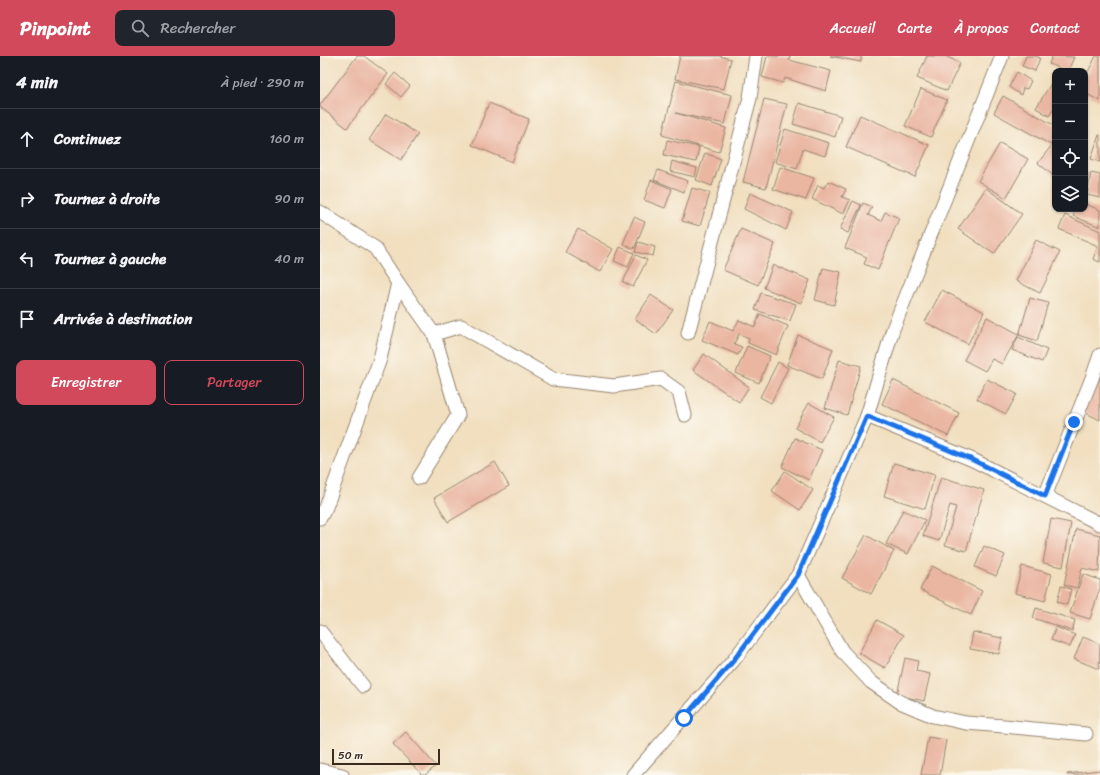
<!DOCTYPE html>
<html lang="fr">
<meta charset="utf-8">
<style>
:root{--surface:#171b24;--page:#20242c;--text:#f1f3f6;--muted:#9ea1a6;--line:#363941;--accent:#d1495b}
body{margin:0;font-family:Sriracha,sans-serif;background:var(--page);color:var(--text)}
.controls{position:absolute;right:12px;top:12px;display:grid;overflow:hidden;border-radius:8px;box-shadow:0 1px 3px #0004}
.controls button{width:36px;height:36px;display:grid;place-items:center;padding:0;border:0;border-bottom:1px solid var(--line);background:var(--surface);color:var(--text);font:20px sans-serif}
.scale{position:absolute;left:12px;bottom:10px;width:108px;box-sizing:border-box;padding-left:4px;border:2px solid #3b2a1e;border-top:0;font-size:11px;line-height:14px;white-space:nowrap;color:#3b2a1e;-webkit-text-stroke:3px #fbf7ec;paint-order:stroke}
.stop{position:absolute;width:12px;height:12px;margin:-9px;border:3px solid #1a73e8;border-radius:50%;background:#fff}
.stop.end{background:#1a73e8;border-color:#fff;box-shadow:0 1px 4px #0008}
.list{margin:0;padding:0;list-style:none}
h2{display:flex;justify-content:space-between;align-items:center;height:52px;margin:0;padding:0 16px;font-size:17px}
h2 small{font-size:13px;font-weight:400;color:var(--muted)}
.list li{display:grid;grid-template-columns:26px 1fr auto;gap:12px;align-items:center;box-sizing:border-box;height:60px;padding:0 16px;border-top:1px solid var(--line)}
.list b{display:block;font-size:15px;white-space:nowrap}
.list em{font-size:13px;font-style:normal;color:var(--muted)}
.actions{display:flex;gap:8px;padding:12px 16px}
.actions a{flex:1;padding:9px 0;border:1px solid var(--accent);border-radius:8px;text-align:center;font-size:14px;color:var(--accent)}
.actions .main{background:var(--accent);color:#fff}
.icon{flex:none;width:22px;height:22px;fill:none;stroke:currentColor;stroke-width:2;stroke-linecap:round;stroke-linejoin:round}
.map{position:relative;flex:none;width:780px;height:719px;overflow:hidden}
header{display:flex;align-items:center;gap:24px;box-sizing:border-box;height:56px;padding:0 20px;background:var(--accent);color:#fff}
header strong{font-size:19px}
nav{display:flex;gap:22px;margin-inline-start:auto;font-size:14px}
.search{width:280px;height:36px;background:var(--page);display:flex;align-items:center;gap:10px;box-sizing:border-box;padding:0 14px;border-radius:8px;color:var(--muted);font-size:15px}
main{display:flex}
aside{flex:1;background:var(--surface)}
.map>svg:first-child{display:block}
</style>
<header>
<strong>Pinpoint</strong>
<div class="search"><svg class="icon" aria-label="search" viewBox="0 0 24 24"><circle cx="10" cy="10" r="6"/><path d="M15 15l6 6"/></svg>Rechercher</div>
<nav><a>Accueil</a><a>Carte</a><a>À propos</a><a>Contact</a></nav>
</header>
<main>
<aside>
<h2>4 min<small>À pied · 290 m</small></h2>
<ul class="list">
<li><svg class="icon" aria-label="ahead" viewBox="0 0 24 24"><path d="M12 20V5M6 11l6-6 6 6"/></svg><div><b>Continuez</b></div><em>160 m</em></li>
<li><svg class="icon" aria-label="right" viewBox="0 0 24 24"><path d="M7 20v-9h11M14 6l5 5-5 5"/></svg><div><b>Tournez à droite</b></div><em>90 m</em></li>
<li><svg class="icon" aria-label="left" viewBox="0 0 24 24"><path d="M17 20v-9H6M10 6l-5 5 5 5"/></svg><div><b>Tournez à gauche</b></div><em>40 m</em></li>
<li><svg class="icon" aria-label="arrive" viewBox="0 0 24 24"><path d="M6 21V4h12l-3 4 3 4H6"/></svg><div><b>Arrivée à destination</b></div></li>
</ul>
<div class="actions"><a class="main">Enregistrer</a><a>Partager</a></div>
</aside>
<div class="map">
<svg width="780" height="719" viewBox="0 0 780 719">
<rect width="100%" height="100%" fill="#fbf7ec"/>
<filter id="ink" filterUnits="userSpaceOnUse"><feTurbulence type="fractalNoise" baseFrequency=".025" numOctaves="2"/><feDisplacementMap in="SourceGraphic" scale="8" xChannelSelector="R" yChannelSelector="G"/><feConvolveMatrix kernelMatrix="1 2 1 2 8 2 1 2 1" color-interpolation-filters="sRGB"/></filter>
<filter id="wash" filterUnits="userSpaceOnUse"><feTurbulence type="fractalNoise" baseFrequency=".012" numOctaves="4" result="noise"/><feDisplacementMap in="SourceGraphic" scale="16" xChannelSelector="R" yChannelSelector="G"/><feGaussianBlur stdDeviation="0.9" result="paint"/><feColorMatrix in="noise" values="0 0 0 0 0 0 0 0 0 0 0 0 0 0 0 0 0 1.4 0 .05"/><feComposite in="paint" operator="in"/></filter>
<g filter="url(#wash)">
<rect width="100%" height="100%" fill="#f1dfc0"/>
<g id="blocks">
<g fill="#eab6a2">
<polygon points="37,0 44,0 68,18 27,72 0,51 0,49"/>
<polygon points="360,0 399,0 411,3 404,33 355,23"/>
<polygon points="447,0 470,0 469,4 511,15 506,35 465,22 463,27 442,21"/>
<polygon points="510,0 541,0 541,6"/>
<polygon points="607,0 625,0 640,7 627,35 597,22"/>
<polygon points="706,0 716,0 720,2 715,15 702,10"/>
<polygon points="732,0 754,1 748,15 729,8"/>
<polygon points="776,0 780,0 780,45 765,37 765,22"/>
<polygon points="697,16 711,25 707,33 703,32 701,39 689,31"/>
<polygon points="75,17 90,30 81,41 66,28"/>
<polygon points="356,25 412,39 405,68 356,57 406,72 399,96 342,79"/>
<polygon points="732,26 735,28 735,51 729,60 716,52"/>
<polygon points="601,33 627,44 611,81 585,70"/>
<polygon points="683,40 735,70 735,81 731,89 674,57"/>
<polygon points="444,43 467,48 446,132 423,126"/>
<polygon points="169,47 209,63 192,106 152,89"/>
<polygon points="479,47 521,60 515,81 473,68"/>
<polygon points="66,58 98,78 81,104 49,84"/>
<polygon points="540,59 609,89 595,121 526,91"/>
<polygon points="465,73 509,87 505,100 483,93 477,113 455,106"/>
<polygon points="779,79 780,79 780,106 771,103"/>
<polygon points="347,84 379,91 376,106 344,99"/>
<polygon points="680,87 708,103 686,142 658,125"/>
<polygon points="732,89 735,92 735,121 718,107"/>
<polygon points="385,97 401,103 392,130 376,124"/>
<polygon points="352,105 377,112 375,121 350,115"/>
<polygon points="460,111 494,122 486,144 453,133"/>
<polygon points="338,114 368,125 364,136 334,124"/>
<polygon points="765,117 768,117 766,130 765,130"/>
<polygon points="771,117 780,119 780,142 767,139"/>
<polygon points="331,124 352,133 345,152 324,144"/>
<polygon points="508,125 526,133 522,141 530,144 523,158 492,143 498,129 504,132"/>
<polygon points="372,132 390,137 380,170 362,165"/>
<polygon points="666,132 702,158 674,198 638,173"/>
<polygon points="430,137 473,156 466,174 424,153"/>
<polygon points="533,145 541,149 528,177 520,173"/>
<polygon points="543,147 552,151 548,159 561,165 565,156 579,162 558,214 544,208 547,201 525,192"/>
<polygon points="765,148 780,154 780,171 753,160 756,153 765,153"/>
<polygon points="745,159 780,175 780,206 773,203 778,190 739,173"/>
<polygon points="314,161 325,166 314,193 303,188"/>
<polygon points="258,173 293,193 280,216 245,196"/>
<polygon points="421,173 455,188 438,229 403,214"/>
<polygon points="716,184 740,196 720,237 696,225"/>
<polygon points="318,186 335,191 333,200 315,196"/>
<polygon points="300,191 314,197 308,211 294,205"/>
<polygon points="316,199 327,204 313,231 303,226"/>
<polygon points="453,209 490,224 481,247 444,232"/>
<polygon points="503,212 521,216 514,249 495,244"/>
<polygon points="622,234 664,256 648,288 605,266"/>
<polygon points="441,237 476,248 470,265 435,254"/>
<polygon points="331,239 353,254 336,278 315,263"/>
<polygon points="710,242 728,247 717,285 699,279"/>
<polygon points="440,258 468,270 456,299 428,287 429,282 419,278 414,288 422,291 418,299 382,284 390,265 413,275 419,264 435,271"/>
<polygon points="667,261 699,278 682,308 672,303 665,315 644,304"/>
<polygon points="478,279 513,293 502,323 467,309"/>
<polygon points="698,281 727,294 722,306 692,294"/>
<polygon points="427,290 450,300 439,327 416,317"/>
<polygon points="384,298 429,331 419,346 373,314"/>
<polygon points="519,304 541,310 527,359 505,352"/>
<polygon points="458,306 468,312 451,347 440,341"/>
<polygon points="780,318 780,364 762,355"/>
<polygon points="667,323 697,338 686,358 657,343"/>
<polygon points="573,324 639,357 628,380 562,348"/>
<polygon points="489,347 514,361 500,386 475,372"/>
<polygon points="475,382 502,394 489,424 462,411"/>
<polygon points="175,406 189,430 128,466 114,442"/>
<polygon points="574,407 615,419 605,453 564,440"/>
<polygon points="465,415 493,434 480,454 452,435"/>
<polygon points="621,421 664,434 646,495 625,489 636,451 630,449 619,485 603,480"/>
<polygon points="583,454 605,464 588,498 566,488"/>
<polygon points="731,463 751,467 743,511 723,507"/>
<polygon points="756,473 780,479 779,516 762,512 757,532 744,529"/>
<polygon points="546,479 574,495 551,538 522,522"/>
<polygon points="664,490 685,499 676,520 655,511"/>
<polygon points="612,510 662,535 651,559 600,534"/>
<polygon points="702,510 732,518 725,545 695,537"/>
<polygon points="763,518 780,524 780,532 770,563 750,557"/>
<polygon points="741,530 751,533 747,549 737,546"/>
<polygon points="716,552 755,564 752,575 713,562"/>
<polygon points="557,564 584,579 565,612 539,597"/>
<polygon points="736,571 755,579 750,591 731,584"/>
<polygon points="653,576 682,582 679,598 650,593"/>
<polygon points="763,581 780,588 779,613 754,603"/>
<polygon points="585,602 598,605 596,615 610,618 604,645 577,639"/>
<polygon points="86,676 116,710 105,719 102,719 73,688"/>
<polygon points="608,681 626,684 620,719 601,719"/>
<polygon points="780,714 780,719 747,719 747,718"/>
</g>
</g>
</g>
<g filter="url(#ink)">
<use href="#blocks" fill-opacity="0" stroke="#96846f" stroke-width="1"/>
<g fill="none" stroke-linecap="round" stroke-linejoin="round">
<defs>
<g id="minor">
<polyline points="0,156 55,192 78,227 60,303 6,451 0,462"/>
<polyline points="78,227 114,278 138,359 99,422"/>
<polyline points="368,277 430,42 436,0"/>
<polyline points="114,278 141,270 233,323 294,330 341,323 359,336 365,359"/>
<polyline points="547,360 653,404 780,468"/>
<polyline points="725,440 772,322 780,299"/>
<polyline points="478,519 522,595 551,626 580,646 613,660 646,667 684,670 766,678"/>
<polyline points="0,575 43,630"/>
<polyline points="0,714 22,719"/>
<polyline points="313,719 413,605 478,519 547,360 573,273 682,0"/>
</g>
</defs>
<use href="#minor" stroke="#96846f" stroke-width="15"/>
<use href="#minor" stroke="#fff" stroke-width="13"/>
</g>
</g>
<g fill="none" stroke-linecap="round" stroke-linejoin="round" filter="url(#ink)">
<polyline stroke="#1a73e8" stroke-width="5" points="364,662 413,605 478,519 547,360 653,404 725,440 754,366"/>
</g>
</svg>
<div class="controls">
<button>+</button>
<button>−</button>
<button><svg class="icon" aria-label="locate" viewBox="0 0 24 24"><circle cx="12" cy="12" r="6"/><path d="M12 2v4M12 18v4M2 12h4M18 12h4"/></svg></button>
<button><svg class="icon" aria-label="layers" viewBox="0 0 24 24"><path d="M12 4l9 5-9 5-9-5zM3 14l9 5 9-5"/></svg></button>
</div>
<div class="scale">50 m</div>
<div class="stop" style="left:364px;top:662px"></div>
<div class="stop end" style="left:754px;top:366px"></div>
</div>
</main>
